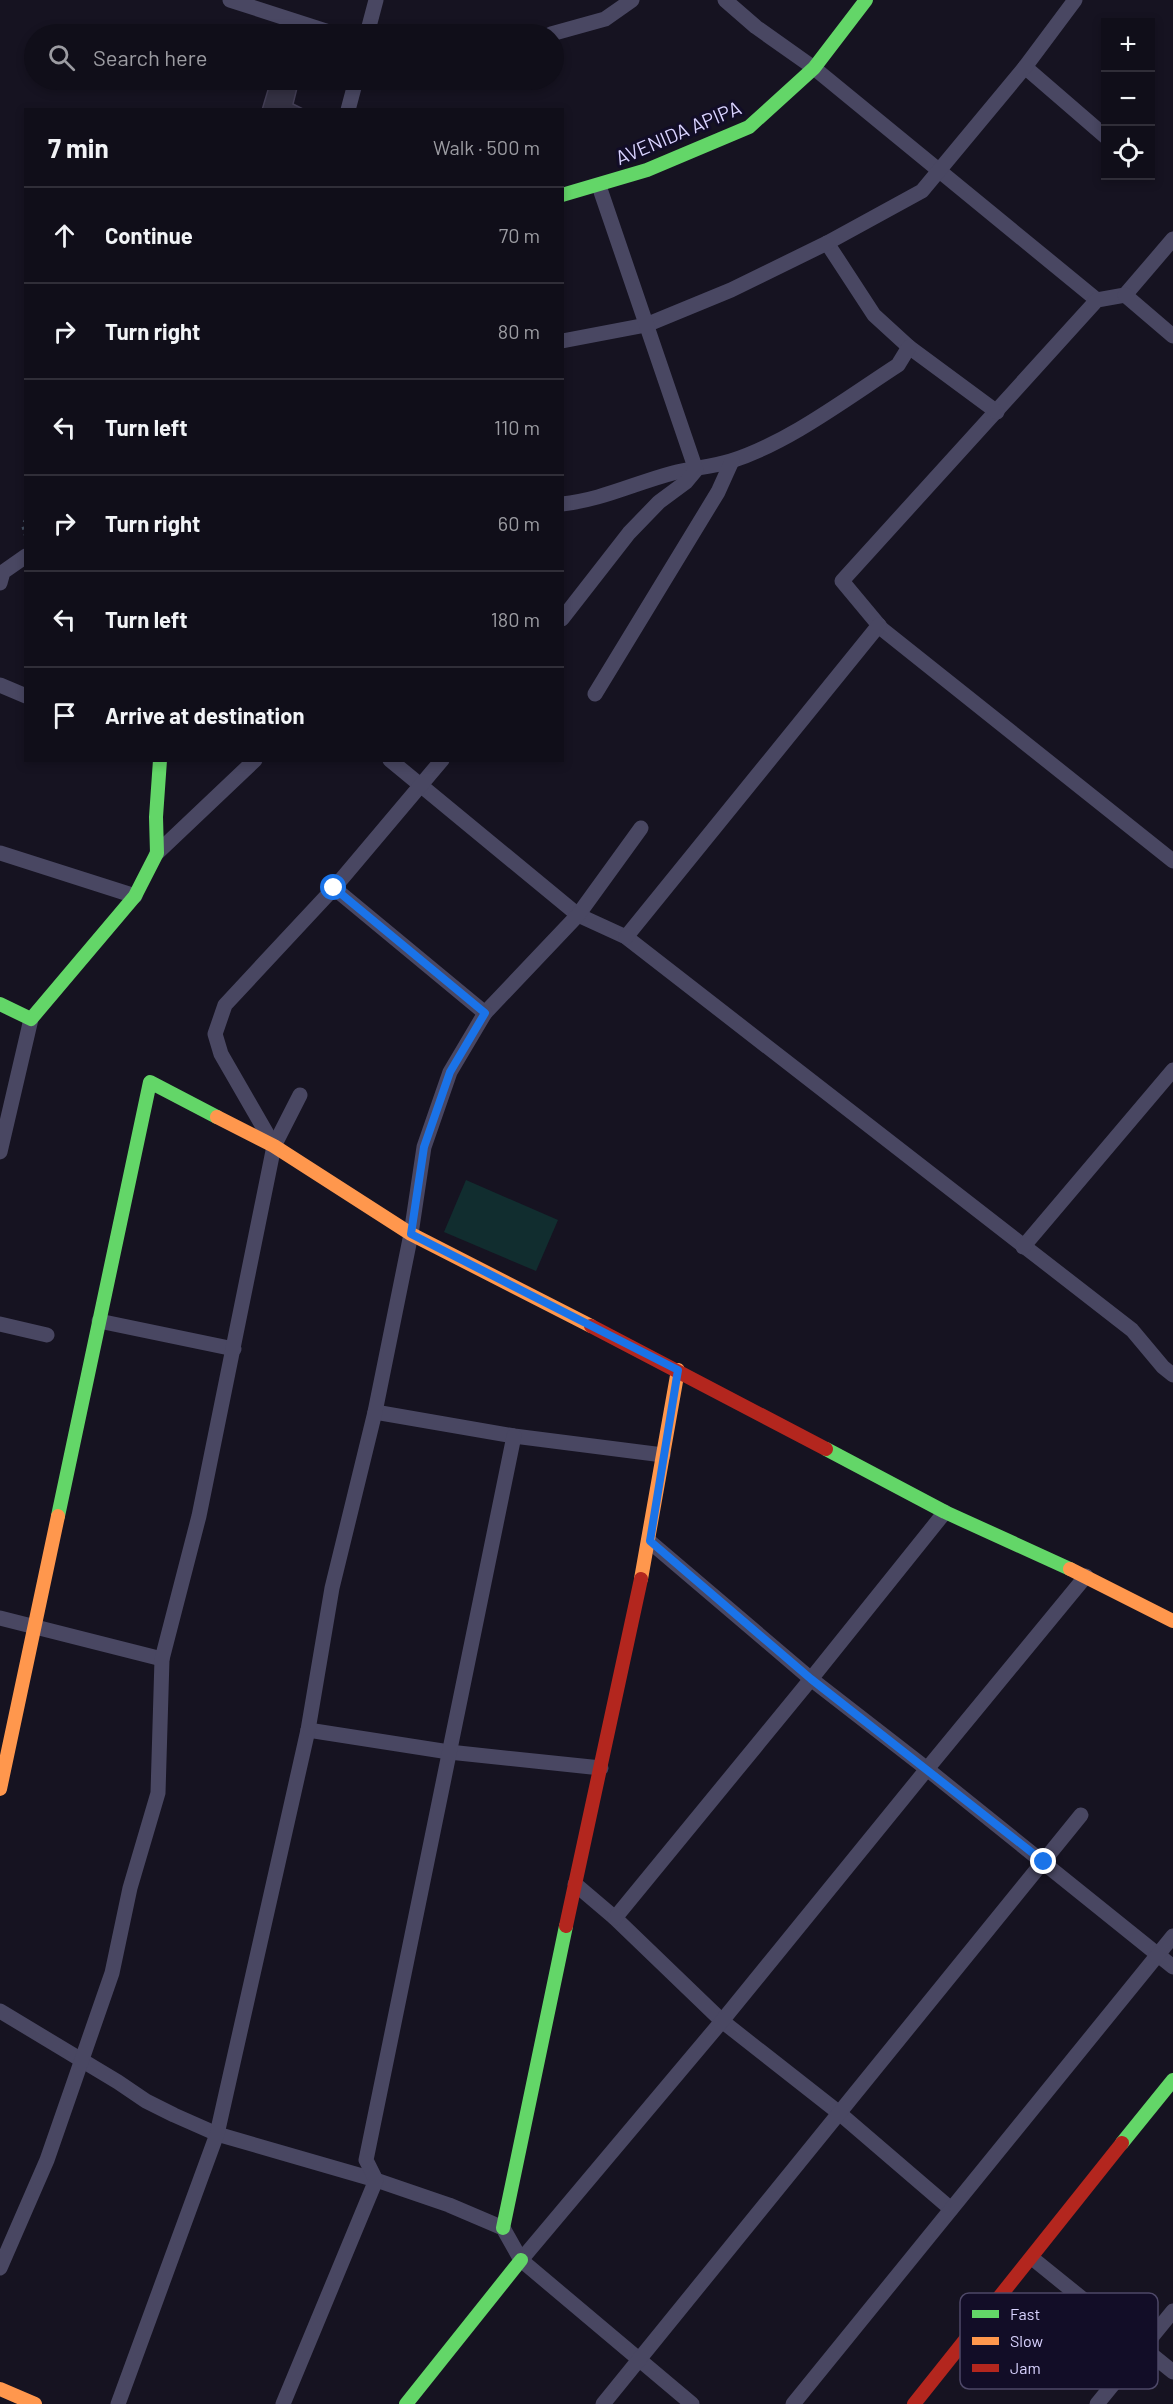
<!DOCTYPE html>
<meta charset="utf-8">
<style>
:root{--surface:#100e19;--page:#1e1c26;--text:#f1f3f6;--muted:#9c9ca2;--line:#302e38}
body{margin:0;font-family:Barlow,sans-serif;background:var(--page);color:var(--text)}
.controls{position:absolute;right:18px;top:18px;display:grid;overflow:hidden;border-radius:0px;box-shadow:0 3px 9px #0003}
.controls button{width:54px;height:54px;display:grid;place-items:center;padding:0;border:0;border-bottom:2px solid var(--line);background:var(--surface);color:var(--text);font:30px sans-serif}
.stop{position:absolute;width:18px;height:18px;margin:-14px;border:4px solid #1a73e8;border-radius:50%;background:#fff}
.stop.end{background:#1a73e8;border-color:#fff;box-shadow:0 2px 6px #0008}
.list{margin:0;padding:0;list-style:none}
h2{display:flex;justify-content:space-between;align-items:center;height:78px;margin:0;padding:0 24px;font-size:26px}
h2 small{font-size:20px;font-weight:400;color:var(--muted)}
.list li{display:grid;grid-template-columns:39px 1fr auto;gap:18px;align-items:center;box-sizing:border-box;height:96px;padding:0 24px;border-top:2px solid var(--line)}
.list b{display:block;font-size:22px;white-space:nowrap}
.list em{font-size:20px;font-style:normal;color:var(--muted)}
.icon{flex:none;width:33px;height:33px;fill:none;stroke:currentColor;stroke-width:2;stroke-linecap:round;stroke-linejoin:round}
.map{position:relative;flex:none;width:1173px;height:2404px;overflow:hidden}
.search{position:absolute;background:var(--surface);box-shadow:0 3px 9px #0003;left:24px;top:24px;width:540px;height:66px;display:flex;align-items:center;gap:15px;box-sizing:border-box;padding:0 21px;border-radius:33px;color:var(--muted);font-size:22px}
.panel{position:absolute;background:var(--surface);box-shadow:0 3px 9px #0003;left:24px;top:108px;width:540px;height:654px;border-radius:0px}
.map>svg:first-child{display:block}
</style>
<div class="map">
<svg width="1173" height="2404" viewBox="0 0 1173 2404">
<rect width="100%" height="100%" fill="#161321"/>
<polygon fill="#112d2f" points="466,1180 558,1220 536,1271 444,1232"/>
<polygon fill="#343143" stroke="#433e55" stroke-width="1.5" points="271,80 299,80 293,104 305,110 262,110"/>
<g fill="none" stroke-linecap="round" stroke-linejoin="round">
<polyline stroke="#445162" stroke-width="4" stroke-dasharray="3 4.5" stroke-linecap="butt" points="26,520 23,525 26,536"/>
<g stroke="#494762" stroke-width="15">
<polyline points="230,0 335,34"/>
<polyline points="725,0 756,27 814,68 1097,300"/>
<polyline points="367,34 376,0"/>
<polyline points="551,34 605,19 632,0"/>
<polyline points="1025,67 1106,137"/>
<polyline points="348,110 356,80"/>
<polyline points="1173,239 1125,295 1097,300 842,581 882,629 1173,861"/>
<polyline points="827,243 874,315 909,347 997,412"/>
<polyline points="1125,295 1173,336"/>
<polyline points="562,341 646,325 731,290 827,243 922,191 1025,67 1075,0"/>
<path d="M562 504C601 500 635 483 673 473 692 468 712 467 731 461 788 443 847 398 898 365L909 347"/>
<polyline points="0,583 3,572 26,556"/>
<polyline points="562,619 629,533 659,502 686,482 696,470 599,186"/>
<polyline points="0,685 26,696"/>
<polyline points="595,694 718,492 732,461"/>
<polyline points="390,760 578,915 626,937 1132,1330 1163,1367 1173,1375"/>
<polyline points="0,853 135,896"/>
<polyline points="157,853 255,760"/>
<polyline points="334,888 485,1013 578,915 641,828"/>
<polyline points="626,937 879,625"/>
<polyline points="274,1146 221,1054 215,1034 225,1005 334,888 442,760"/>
<polyline points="0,1152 31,1019"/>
<polyline points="1023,1247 1173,1070"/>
<polyline points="99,1321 234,1349"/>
<polyline points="0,1324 47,1335"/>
<polyline points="375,1412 514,1436 663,1455"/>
<polyline points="649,1541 811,1679 927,1769 1173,1967"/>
<polyline points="0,1618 162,1659"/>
<polyline points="308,1730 449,1752 601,1768"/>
<polyline points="575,1884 615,1918 722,2021 838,2112 951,2209"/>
<polyline points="615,1918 811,1679 945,1512"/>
<polyline points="0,2011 118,2082 146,2101 174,2115 217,2134 376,2180 449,2205 503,2228 521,2260 692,2404"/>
<polyline points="1032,2258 1173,2372"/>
<polyline points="521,2260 722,2021 927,1769 1086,1576"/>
<polyline points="0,2268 47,2160 112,1973 130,1888 158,1793 162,1659 199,1516 274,1146 300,1095"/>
<polyline points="118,2404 217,2134 308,1730 332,1588 375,1412 411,1234 424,1147 450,1072 485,1013"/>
<polyline points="283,2404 376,2180 366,2160 514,1436"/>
<polyline points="603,2404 1081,1815"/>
<polyline points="793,2404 1173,1936"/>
<polyline points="1097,2404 1173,2311"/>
</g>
<g stroke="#63d668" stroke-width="14">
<polyline points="562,195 647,170 749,127 814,68 866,0"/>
<polyline points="0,1004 31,1019 135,896 157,853 156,817 160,760"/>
<polyline points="826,1449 945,1512 1070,1569"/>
<polyline points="58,1516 150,1082 217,1117"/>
<polyline points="1122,2143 1173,2080"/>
<polyline points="503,2228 566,1926"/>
<polyline points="406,2404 521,2260"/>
</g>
<g stroke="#ff974d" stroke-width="14">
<polyline points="217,1117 274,1146 411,1234 591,1326"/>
<polyline points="1070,1569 1173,1621"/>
<polyline points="641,1579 678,1370"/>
<polyline points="0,1789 58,1516"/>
<polyline points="0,2389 35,2404"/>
</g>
<g stroke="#b3261e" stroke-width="14">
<polyline points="591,1326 826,1449"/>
<polyline points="566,1926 641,1579"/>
<polyline points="914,2404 1122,2143"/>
</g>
</g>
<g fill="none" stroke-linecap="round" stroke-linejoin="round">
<polyline stroke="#1a73e8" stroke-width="8" points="334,888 485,1013 450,1072 424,1147 411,1234 678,1370 650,1541 811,1679 1044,1862"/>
</g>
<g text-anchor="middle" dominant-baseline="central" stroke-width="6" stroke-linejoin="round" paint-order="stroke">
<g font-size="20" fill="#d9d3ff" stroke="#120d27">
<text transform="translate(678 132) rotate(-23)">AVENIDA APIPA</text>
</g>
</g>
<rect x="960" y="2293" width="198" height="96" rx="9" fill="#120d27" stroke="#4e4868" stroke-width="1.5"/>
<rect x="972" y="2310" width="27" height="8" fill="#63d668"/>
<rect x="972" y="2337" width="27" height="8" fill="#ff974d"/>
<rect x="972" y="2364" width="27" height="8" fill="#b3261e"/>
<g font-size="16" fill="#d9d3ff">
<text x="1010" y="2320">Fast</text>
<text x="1010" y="2347">Slow</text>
<text x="1010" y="2374">Jam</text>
</g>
</svg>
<div class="controls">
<button>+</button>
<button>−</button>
<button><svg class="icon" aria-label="locate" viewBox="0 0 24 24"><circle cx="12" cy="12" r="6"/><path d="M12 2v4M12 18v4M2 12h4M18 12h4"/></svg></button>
</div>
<div class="stop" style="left:334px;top:888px"></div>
<div class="stop end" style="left:1044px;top:1862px"></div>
<div class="search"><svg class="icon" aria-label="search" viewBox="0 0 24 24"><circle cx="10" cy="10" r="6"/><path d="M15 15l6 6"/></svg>Search here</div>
<section class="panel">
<h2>7 min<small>Walk · 500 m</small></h2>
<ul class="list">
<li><svg class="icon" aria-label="ahead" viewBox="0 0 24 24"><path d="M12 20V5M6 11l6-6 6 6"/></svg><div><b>Continue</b></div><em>70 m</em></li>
<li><svg class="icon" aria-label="right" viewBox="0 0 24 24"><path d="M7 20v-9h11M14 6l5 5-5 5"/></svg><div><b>Turn right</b></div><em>80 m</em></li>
<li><svg class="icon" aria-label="left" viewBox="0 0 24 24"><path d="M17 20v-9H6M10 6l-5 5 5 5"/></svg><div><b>Turn left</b></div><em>110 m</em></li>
<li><svg class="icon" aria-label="right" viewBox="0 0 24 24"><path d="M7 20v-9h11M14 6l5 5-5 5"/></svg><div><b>Turn right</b></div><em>60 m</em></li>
<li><svg class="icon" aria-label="left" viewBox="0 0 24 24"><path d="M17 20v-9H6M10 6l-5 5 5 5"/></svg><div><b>Turn left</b></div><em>180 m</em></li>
<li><svg class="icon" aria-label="arrive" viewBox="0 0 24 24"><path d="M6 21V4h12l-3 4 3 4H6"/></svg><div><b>Arrive at destination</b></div></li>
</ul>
</section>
</div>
